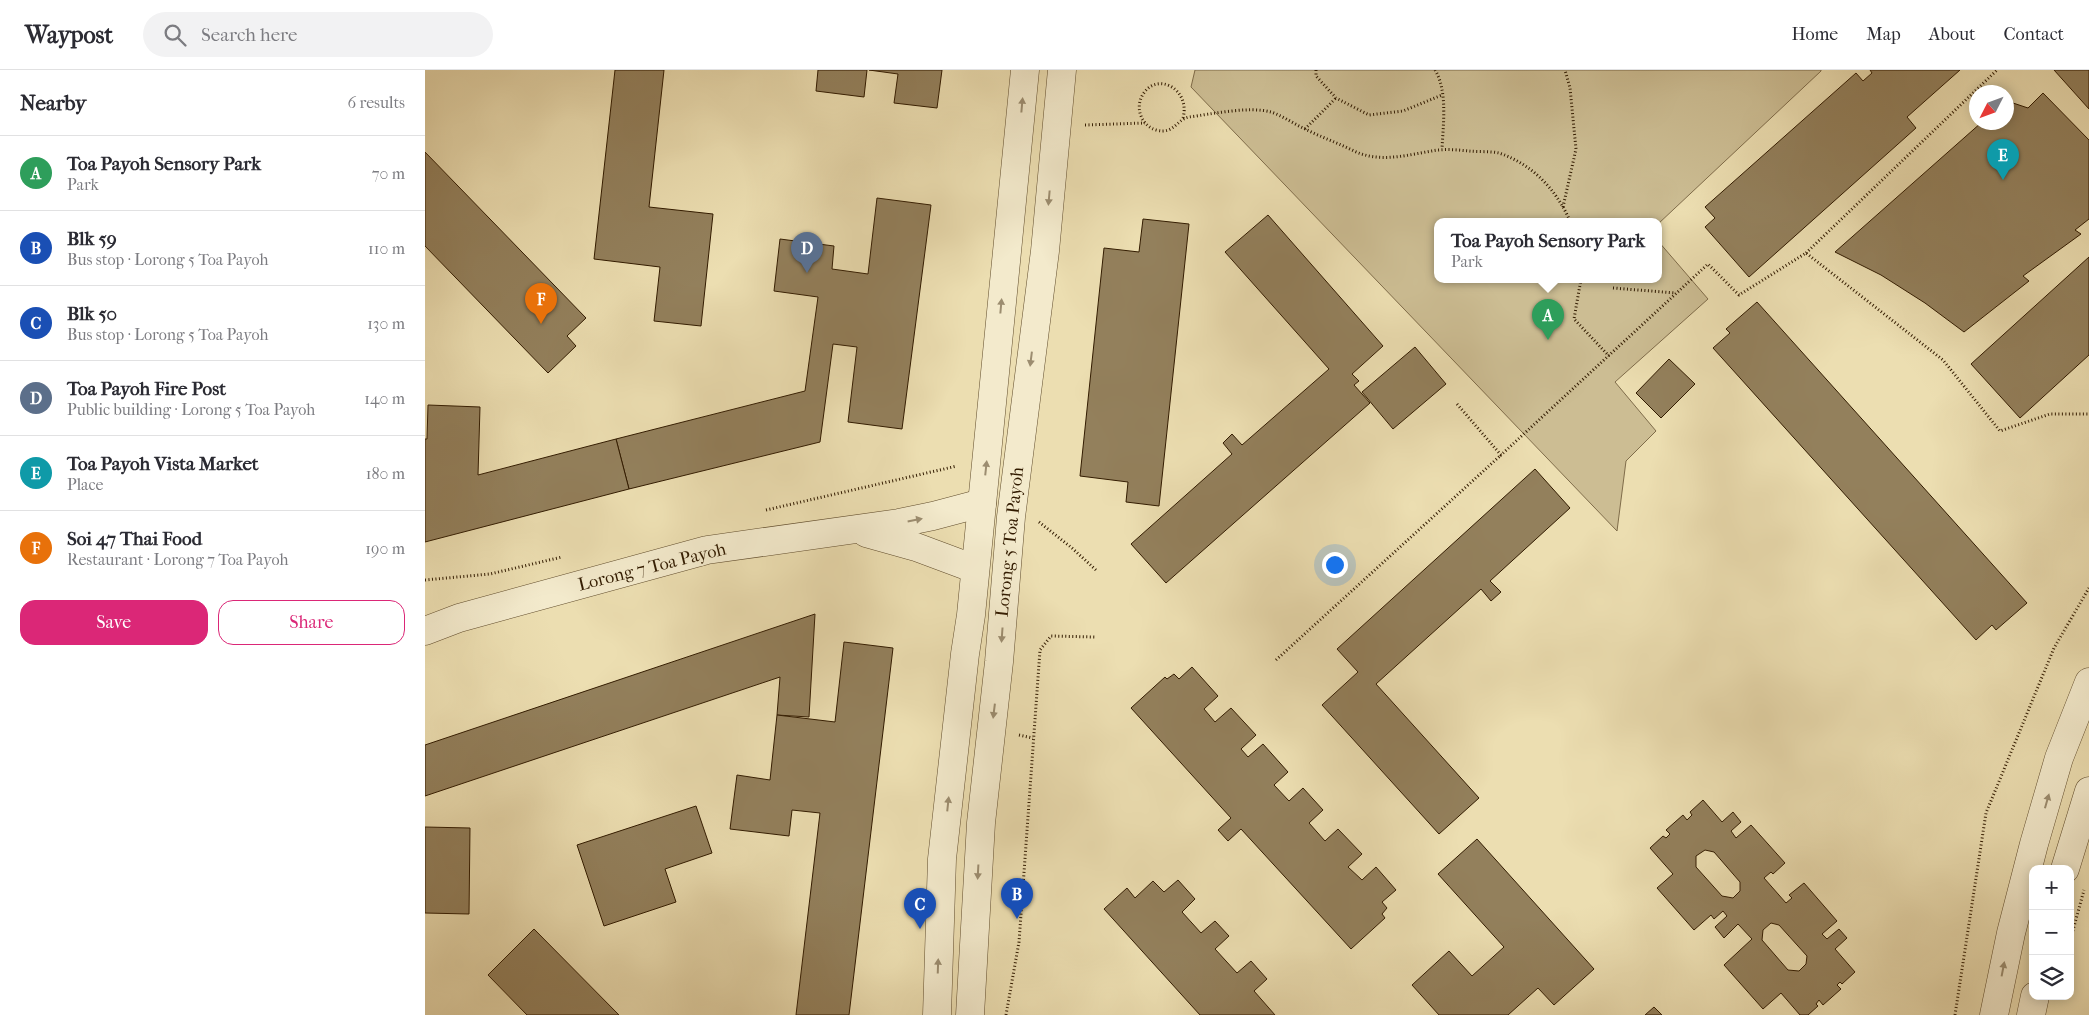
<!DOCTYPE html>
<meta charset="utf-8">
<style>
:root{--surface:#fff;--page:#f2f2f3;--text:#2b2b33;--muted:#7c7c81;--line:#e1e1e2;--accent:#db2777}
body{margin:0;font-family:"IM FELL French Canon",serif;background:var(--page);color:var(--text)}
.controls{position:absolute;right:15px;bottom:15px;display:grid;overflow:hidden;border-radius:10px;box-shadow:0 2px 12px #0003}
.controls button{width:45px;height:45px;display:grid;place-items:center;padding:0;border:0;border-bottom:1px solid var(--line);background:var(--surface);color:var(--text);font:25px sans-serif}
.compass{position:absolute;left:1544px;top:15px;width:45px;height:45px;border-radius:50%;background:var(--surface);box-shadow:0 2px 12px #0003;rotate:228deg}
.you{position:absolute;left:909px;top:494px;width:18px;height:18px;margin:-12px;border:4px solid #fff;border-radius:50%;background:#1a73e8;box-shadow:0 0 0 8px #1a73e833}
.badge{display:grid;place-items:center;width:32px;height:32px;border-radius:50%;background:var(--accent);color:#fff;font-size:16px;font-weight:700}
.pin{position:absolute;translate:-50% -41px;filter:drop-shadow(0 1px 2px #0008)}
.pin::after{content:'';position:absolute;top:26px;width:18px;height:15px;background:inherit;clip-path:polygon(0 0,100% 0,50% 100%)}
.popup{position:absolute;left:1009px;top:148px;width:228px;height:65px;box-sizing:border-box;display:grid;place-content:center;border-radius:10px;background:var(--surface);filter:drop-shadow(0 1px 4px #0005);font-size:16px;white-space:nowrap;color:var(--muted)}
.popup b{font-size:19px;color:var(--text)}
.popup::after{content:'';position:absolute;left:50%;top:100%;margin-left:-10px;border:10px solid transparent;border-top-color:var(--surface)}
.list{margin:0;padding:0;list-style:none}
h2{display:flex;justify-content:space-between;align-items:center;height:65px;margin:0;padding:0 20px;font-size:21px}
h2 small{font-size:16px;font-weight:400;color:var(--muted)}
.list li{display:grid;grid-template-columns:32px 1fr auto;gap:15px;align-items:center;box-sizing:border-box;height:75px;padding:0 20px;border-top:1px solid var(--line)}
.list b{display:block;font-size:19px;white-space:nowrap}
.list p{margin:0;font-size:16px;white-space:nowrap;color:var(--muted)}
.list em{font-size:16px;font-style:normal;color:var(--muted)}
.actions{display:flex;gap:10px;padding:15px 20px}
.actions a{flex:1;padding:11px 0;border:1px solid var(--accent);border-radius:15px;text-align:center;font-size:18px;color:var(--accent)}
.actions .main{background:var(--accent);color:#fff}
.icon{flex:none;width:28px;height:28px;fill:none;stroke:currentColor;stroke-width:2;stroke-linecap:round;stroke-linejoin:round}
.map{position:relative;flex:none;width:1664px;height:945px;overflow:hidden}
header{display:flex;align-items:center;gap:30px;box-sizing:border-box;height:70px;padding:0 25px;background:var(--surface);border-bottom:1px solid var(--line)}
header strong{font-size:24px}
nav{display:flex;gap:28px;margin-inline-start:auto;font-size:18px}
.search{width:350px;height:45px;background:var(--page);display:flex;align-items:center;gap:12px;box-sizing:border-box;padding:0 18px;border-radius:28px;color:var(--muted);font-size:19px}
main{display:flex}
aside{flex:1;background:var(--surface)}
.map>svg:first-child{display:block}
</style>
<header>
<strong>Waypost</strong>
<div class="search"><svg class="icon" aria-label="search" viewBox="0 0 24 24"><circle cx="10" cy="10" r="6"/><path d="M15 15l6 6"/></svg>Search here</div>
<nav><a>Home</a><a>Map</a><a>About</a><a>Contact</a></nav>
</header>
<main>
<aside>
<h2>Nearby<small>6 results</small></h2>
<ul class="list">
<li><span class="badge" style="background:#2e9e5b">A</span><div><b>Toa Payoh Sensory Park</b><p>Park</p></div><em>70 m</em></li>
<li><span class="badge" style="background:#1a4fb4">B</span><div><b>Blk 59</b><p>Bus stop · Lorong 5 Toa Payoh</p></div><em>110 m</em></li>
<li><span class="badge" style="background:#1a4fb4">C</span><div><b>Blk 50</b><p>Bus stop · Lorong 5 Toa Payoh</p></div><em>130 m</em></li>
<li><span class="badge" style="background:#5c6f8a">D</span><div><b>Toa Payoh Fire Post</b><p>Public building · Lorong 5 Toa Payoh</p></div><em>140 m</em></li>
<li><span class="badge" style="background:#0f9aa8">E</span><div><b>Toa Payoh Vista Market</b><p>Place</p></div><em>180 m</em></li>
<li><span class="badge" style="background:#e8710a">F</span><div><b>Soi 47 Thai Food</b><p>Restaurant · Lorong 7 Toa Payoh</p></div><em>190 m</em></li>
</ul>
<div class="actions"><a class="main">Save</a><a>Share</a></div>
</aside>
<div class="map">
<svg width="1664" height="945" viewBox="0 0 1664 945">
<rect width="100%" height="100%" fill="#ecdeb1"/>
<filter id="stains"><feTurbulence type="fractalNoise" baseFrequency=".004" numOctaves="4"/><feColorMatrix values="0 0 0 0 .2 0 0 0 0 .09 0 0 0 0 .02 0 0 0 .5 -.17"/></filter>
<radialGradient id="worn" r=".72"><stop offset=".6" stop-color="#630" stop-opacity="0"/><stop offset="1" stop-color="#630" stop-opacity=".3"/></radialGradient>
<polygon fill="#ccbd93" stroke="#7f6c4a" points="770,0 1396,0 1396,1 1233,154 1233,151 1013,151 1013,209 1233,209 1233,171 1283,229 1190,312 1231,361 1201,391 1192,461 766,17"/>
<g fill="#93805c" stroke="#321b00" fill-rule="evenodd">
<polygon points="190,0 239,0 224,137 288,144 276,256 229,251 235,197 169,189"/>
<polygon points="393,0 442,0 439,27 391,21"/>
<polygon points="444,0 517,0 512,38 469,33 473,4"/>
<polygon points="1445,0 1535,0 1482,47 1491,58 1324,207 1280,157 1290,148 1280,137 1431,3 1438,11 1447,3"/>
<polygon points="1629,0 1664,0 1664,39"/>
<polygon points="1618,23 1664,70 1664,149 1650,160 1656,164 1598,206 1604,211 1539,262 1500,233 1456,205 1410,182 1557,52 1582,52 1582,31 1603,38"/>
<polygon points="0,82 161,248 142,266 151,276 123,303 0,176"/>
<polygon points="452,128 506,135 477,359 423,352 432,277 408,274 395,372 204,419 191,369 380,321 393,227 349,221 355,169 409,176 407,199 443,204"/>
<polygon points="843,145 958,276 927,304 934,311 929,315 945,333 741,513 706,474 807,384 798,373 807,364 817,375 904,299 800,182"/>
<polygon points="718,149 764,154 734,436 701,432 703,412 655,406 679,178 714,182"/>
<polygon points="1664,187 1664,285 1595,348 1546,294"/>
<polygon points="1332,232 1602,533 1571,560 1567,555 1551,570 1288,278 1305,263 1301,259"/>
<polygon points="990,277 1021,314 968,359 937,322"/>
<polygon points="1244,289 1270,314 1236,348 1211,323"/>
<polygon points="3,335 55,337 53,405 191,369 204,419 0,472 0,369 2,369"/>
<polygon points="1110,399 1145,438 1065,511 1076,522 1066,531 1056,519 951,614 1054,728 1014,764 897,635 933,602 912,579"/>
<polygon points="390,544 384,647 352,645 355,607 0,726 0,675"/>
<polygon points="419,572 468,578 424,945 371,945 395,743 367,740 364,766 305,759 312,705 345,710 352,645 410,652"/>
<polygon points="767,597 793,626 779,639 790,652 806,638 831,665 816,679 823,687 838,674 863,702 849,715 864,731 878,718 898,740 884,753 900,771 913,759 937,784 923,797 937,810 951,797 971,820 957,832 962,838 957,844 960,848 926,879 816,759 803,771 793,760 806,748 706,638 740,607 742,609 749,604 754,609"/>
<path d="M1278 730 1297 752 1308 742 1316 752 1306 761 1311 768 1326 755 1360 793 1348 804 1346 802 1339 808 1361 833 1367 828 1364 825 1379 813 1412 851 1397 864 1402 869 1414 859 1422 868 1410 879 1430 902 1417 914 1415 912 1412 915 1416 919 1398 935 1394 930 1391 934 1393 936 1383 945H1375L1356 923 1338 939 1299 895 1327 869 1313 854 1299 868 1290 857 1302 846 1298 841 1289 849 1286 845 1269 860 1232 818 1248 804 1225 778 1238 766 1241 768 1245 764 1241 760 1258 745 1262 750 1267 745 1265 742ZM1280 780 1289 782 1315 812V821L1308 828 1297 826 1271 797V786ZM1346 853 1354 855 1382 886 1381 894 1374 901 1363 900 1337 870 1338 860Z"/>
<polygon points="271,736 287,783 240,799 251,832 179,856 152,775"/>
<polygon points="0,757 45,758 44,844 0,843"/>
<polygon points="1052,769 1169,899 1129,935 1113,918 1083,945 1014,945 987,915 1024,881 1047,906 1079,877 1013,804"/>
<polygon points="753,810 770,829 757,842 776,863 790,851 804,866 790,879 812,903 826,891 842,909 829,921 850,945 775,945 679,839 702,818 710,828 728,811 739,822"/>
<polygon points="109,859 194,945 102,945 63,905"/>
<polygon points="1229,937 1237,945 1220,945"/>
</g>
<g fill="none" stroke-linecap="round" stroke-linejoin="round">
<defs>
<g id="street">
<polyline points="441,463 491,477 550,499"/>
<polyline points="0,561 34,548 282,480 474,453 508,446 557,433"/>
<polyline points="1640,799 1664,721"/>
<polyline points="512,945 517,789 540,584 546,545 600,0"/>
<polyline points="545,945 556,753 574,592 586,447 620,181 637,0"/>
<polyline points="1569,945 1586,863 1609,774 1634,688 1664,612"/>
<polyline points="1606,945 1610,926"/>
</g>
</defs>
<use href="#street" stroke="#604c2c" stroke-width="29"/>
<g stroke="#321b00" stroke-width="3" stroke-dasharray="1 2.5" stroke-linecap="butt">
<polyline points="891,0 891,6 911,28 944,45 978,41 1017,25"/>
<path d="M1010 0C1023 21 1018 56 1017 79"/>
<path d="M758 48C766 19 731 0 717 26 710 39 717 56 731 60 749 65 752 49 764 47 787 44 824 36 846 42 858 46 869 54 880 59 896 67 913 73 929 81 956 94 985 84 1013 80 1023 79 1034 80 1044 81 1053 82 1065 81 1074 83 1107 94 1131 119 1145 151"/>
<polyline points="660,55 720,53"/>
<polyline points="880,59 911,28"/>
<polyline points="1138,137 1151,79 1145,18 1140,0"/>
<polyline points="1381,183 1572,0"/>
<polyline points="1156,209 1149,249 1184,286"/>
<polyline points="1188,218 1251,223"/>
<polyline points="1032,334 1076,385 1283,194 1314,225 1381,183 1518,290 1575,361 1625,344 1664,344"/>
<polyline points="341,440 532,396"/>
<polyline points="614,452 647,478 672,501"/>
<polyline points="0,510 65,504 137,487"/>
<polyline points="851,590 1076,385"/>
<polyline points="594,665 608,668"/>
<polyline points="1645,871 1659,820"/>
<polyline points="581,945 594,872 615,580 626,566 670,567"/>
<polyline points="1530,945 1561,743 1629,578 1664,518"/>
</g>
<use href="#street" stroke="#f3eacc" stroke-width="28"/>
</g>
<defs><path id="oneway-solid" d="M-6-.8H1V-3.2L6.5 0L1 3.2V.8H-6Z" transform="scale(1.25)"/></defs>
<g fill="#9c8d70">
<use href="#oneway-solid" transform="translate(597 35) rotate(-85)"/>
<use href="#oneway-solid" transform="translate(624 128) rotate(95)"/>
<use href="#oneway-solid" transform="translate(576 236) rotate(-85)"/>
<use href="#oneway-solid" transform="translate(606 289) rotate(97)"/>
<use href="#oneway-solid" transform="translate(561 398) rotate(-84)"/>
<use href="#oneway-solid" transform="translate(490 450) rotate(-11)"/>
<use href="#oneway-solid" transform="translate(577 565) rotate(94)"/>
<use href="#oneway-solid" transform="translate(569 641) rotate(97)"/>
<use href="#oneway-solid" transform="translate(1622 731) rotate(-74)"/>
<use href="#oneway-solid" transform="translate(523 734) rotate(-84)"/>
<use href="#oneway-solid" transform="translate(553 802) rotate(93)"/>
<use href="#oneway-solid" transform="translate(513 896) rotate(-88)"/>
<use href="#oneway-solid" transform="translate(1578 899) rotate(-79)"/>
</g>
<g text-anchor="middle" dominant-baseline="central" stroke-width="4" stroke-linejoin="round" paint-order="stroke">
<g font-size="18" fill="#321b00" stroke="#f3eacc">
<text transform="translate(585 472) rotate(-84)">Lorong 5 Toa Payoh</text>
<text transform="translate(227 497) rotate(-14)">Lorong 7 Toa Payoh</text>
</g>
</g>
<rect width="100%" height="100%" filter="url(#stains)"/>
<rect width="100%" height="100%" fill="url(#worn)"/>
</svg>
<div class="controls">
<button>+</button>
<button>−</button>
<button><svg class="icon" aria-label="layers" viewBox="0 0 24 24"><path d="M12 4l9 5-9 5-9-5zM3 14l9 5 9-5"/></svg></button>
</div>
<svg class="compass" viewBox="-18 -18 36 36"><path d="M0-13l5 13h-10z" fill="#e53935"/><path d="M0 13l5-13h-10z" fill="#7c7c81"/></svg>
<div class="you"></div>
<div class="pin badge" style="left:1123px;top:270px;background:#2e9e5b">A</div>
<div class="popup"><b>Toa Payoh Sensory Park</b>Park</div>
<div class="pin badge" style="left:592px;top:849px;background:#1a4fb4">B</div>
<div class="pin badge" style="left:495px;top:859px;background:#1a4fb4">C</div>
<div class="pin badge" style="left:382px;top:203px;background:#5c6f8a">D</div>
<div class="pin badge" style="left:1578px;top:110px;background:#0f9aa8">E</div>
<div class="pin badge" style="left:116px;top:254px;background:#e8710a">F</div>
</div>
</main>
